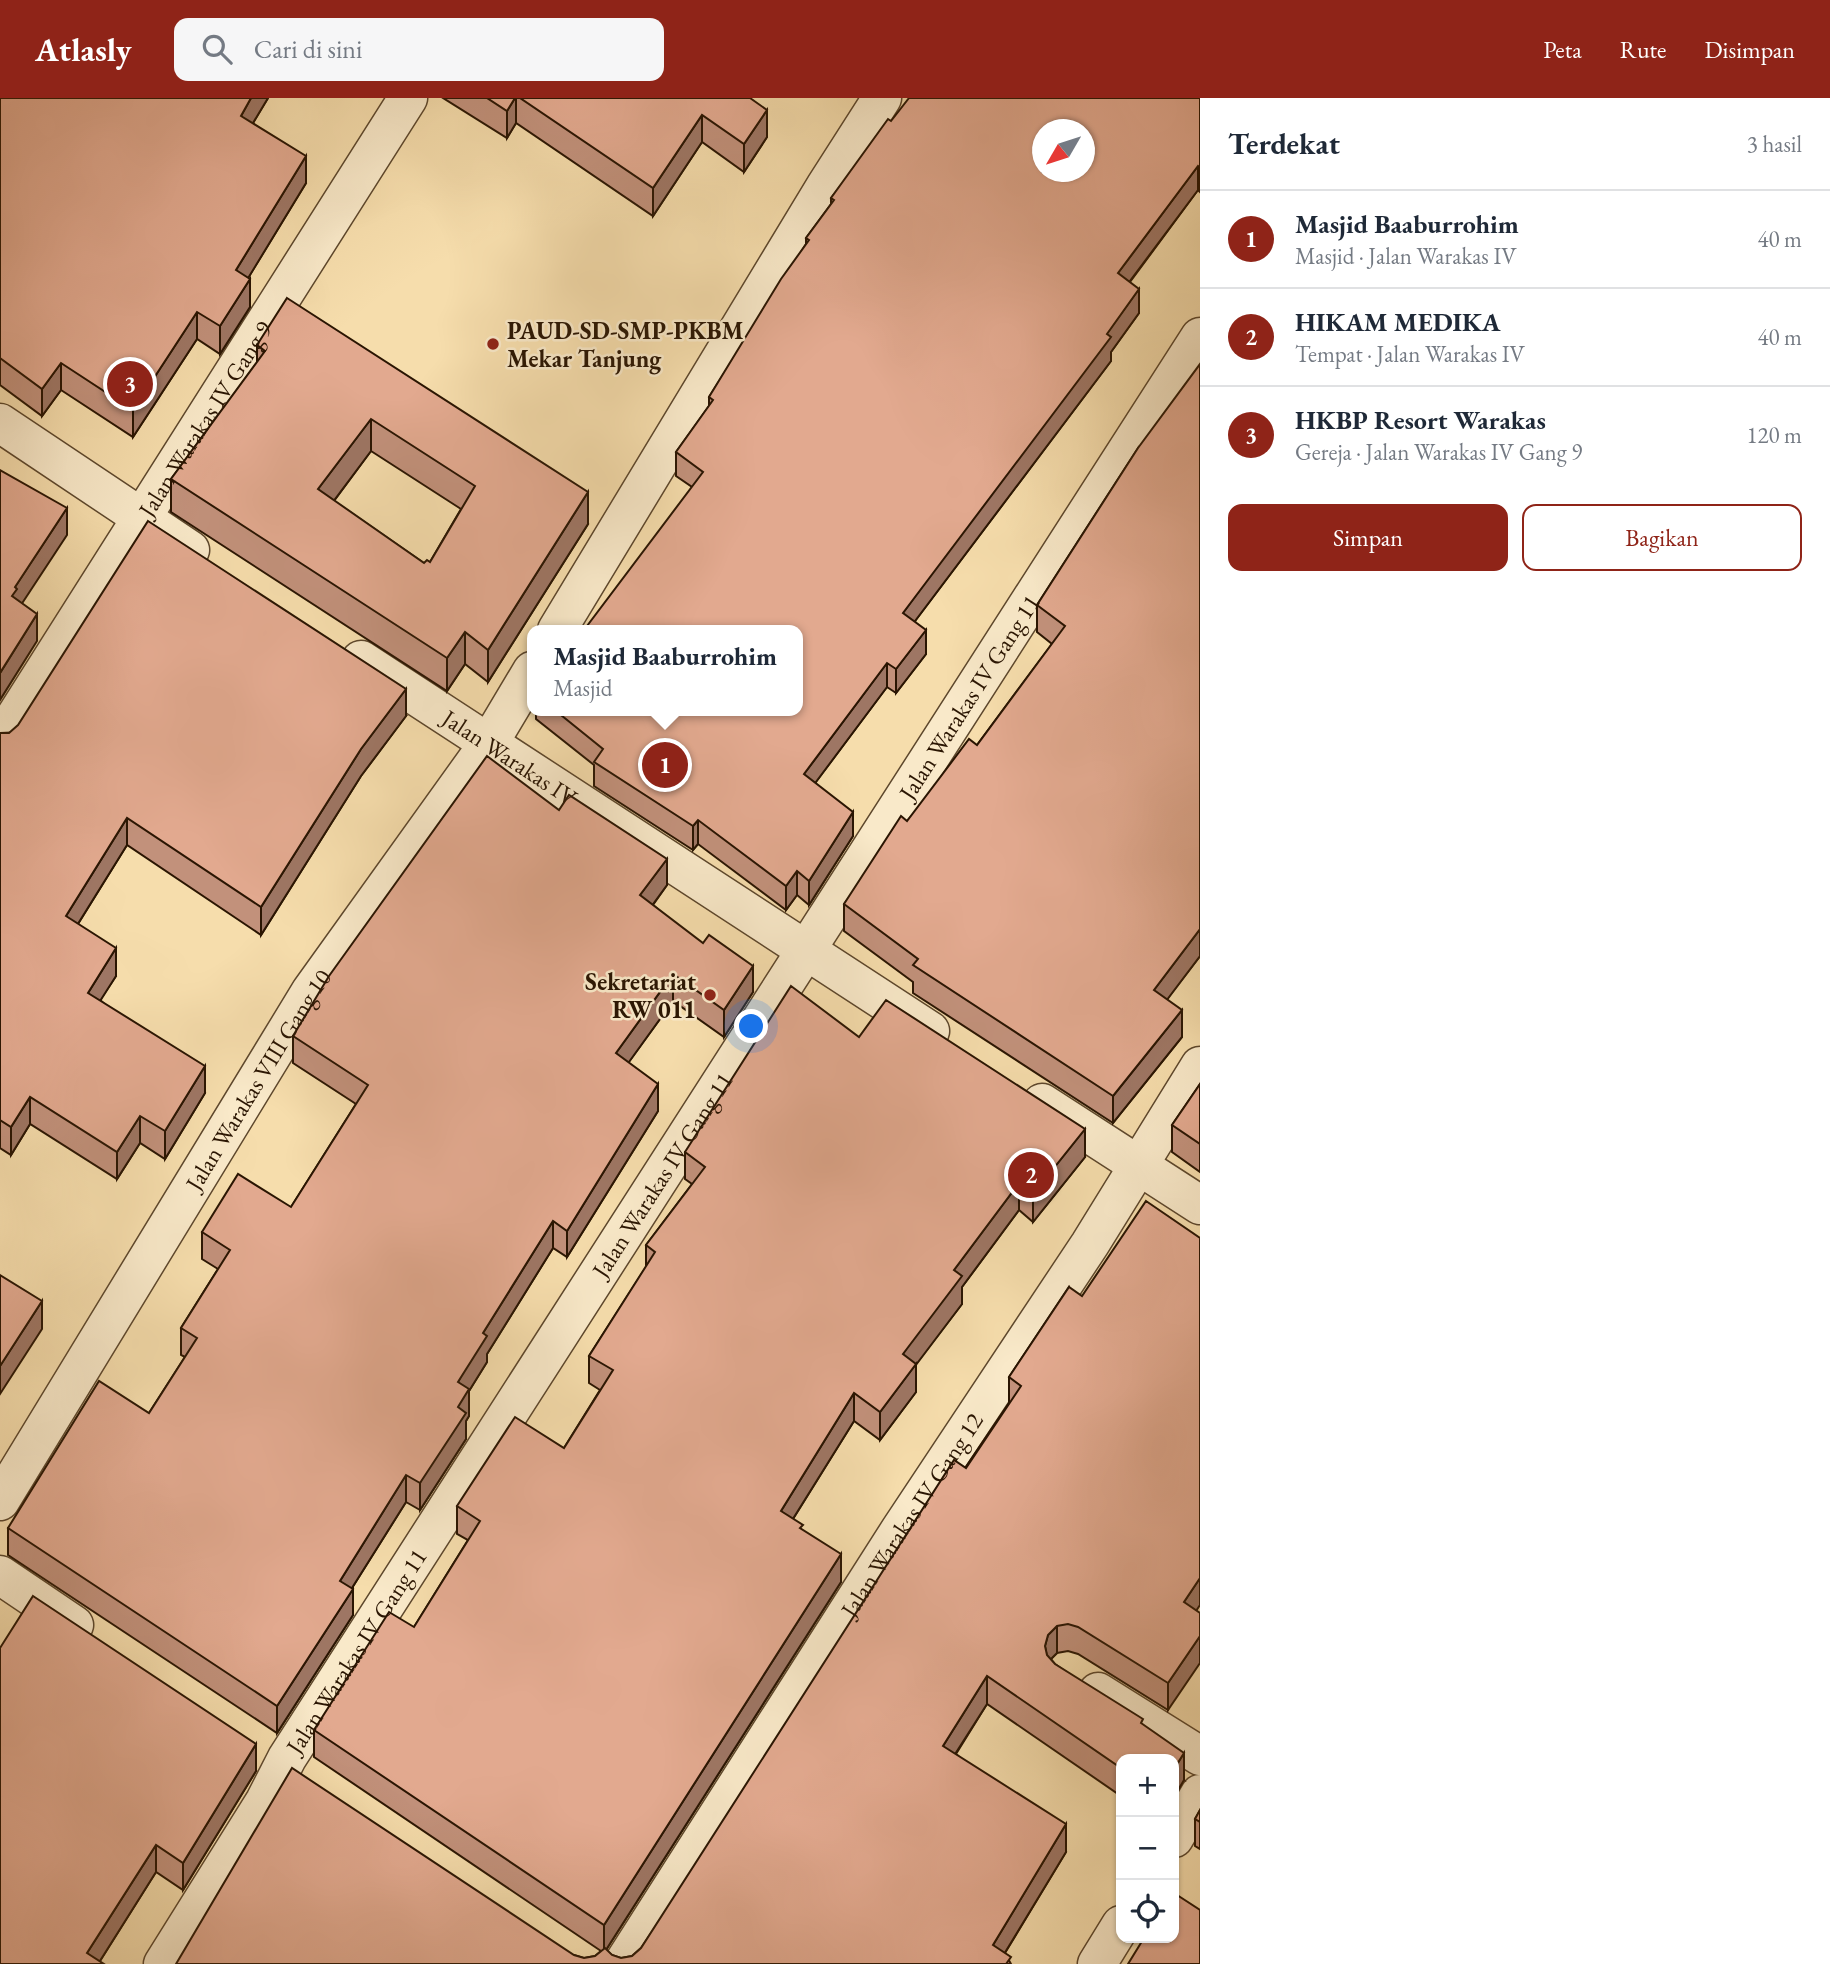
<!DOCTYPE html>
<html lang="id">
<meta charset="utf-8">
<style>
:root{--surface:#fff;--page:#f6f6f7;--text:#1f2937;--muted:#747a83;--line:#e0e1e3;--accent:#8f2418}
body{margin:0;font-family:"EB Garamond",serif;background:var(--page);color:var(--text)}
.controls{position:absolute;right:21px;bottom:21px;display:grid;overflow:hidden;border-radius:14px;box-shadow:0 2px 5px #0004}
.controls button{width:63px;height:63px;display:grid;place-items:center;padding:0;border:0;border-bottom:2px solid var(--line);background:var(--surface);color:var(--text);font:35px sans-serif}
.compass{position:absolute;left:1032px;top:21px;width:63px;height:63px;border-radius:50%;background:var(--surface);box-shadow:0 2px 5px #0004;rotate:231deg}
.you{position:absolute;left:752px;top:929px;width:24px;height:24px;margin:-18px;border:5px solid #fff;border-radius:50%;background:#1a73e8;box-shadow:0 0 0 10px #1a73e833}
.badge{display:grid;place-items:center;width:46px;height:46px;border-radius:50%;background:var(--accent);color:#fff;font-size:23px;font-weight:700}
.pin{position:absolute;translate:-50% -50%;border:4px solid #fff;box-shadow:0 2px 7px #0006}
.popup{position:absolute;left:527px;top:527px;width:276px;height:91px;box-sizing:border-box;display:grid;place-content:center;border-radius:14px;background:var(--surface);filter:drop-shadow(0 2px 5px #0005);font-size:23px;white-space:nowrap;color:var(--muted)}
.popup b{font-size:26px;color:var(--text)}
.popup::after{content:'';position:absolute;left:50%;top:100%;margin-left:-14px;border:14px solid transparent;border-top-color:var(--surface)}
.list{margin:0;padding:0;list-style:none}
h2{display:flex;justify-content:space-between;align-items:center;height:91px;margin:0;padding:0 28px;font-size:30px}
h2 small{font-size:23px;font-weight:400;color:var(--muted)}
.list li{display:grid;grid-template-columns:46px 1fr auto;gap:21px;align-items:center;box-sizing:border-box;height:98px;padding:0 28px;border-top:2px solid var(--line)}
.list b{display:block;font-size:26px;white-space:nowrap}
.list p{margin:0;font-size:23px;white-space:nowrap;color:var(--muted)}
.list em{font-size:23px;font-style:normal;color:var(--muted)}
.actions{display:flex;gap:14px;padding:21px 28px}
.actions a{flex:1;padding:16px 0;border:2px solid var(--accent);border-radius:14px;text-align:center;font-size:24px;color:var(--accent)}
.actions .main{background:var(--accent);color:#fff}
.icon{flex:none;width:38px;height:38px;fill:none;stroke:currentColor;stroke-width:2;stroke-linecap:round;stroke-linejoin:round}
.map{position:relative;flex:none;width:1200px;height:1866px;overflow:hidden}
header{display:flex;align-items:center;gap:42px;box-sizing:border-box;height:98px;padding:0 35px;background:var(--accent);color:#fff}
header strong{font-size:33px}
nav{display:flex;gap:38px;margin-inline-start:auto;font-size:24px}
.search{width:490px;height:63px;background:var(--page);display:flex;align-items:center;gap:18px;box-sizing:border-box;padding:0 24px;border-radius:14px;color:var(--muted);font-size:26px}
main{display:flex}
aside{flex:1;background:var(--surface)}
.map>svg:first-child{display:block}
</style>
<header>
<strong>Atlasly</strong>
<div class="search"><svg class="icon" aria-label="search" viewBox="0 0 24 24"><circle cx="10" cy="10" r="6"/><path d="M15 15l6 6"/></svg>Cari di sini</div>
<nav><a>Peta</a><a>Rute</a><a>Disimpan</a></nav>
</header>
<main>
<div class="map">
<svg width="1200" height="1866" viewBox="0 0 1200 1866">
<rect width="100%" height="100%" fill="#f6ddac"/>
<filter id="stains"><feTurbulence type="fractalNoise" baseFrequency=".00286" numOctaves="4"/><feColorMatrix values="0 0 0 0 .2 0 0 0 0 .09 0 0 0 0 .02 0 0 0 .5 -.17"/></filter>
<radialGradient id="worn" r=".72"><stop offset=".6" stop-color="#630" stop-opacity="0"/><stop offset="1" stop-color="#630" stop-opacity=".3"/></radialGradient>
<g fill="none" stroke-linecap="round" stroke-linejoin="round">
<defs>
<g id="minor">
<polyline points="557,532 825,89 882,0"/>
<path id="s1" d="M0 643 408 0"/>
<path id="s2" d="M0 1403 311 893 489 645 532 573"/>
<polyline points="0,1477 74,1527"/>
<polyline points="1098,1594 1200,1658"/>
<polyline points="1174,1740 1200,1696"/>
<path id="s3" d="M163 1866 265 1703 287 1660 1200 239"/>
<path id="s4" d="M623 1866 900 1432 1090 1146 1200 968"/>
<polyline points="1097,1866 1121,1827"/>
</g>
<g id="tertiary">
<polyline points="0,325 190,452"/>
<path id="s5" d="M361 562 930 933"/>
<polyline points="1042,1005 1200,1107"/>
</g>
</defs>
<use href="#minor" stroke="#5d472c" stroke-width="41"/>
<use href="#tertiary" stroke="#5d472c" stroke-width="41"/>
<use href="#minor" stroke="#f9e9c9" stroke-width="38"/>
<use href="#tertiary" stroke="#f9e9c9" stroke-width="38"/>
</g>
<g fill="#c2917b" stroke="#2a1502" stroke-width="2" fill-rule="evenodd">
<polygon points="0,0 268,0 253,25 306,85 248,180 250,209 220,256 197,241 133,339 61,292 42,318 0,287"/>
<polygon points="443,0 750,0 767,39 744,74 702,44 653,118 516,25 507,40"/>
<polygon points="1200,0 1200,94 1198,92 1130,184 1139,215 1111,254 1111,263 915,523 926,556 896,595 887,589 815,685 853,738 809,807 797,797 786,812 698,746 693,752 594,688 594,667 536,621 536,613 798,613 692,389 676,378 676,354 709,308 709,299 806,146 806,140 831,106 831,100 891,23"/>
<path d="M257 247 588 426 488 584 465 566 447 593 171 414V381L257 265ZM371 353 461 411 430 464 424 465 334 403Z"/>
<polygon points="1138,350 1200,858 1167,901 1182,939 1113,1025 913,895 913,884 844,833 844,806 907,723 977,647 1052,546 1037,534 1037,507"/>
<polygon points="406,618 361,678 261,837 127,747 78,826 116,878 100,902 205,995 165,1061 140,1045 117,1081 30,1026 11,1057 0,1050 0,635"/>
<polygon points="559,712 667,787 653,807 753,894 724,939 673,903 628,965 658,1013 567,1159 553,1150 487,1256 487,1264 469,1293 469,1318 466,1323 466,1341 420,1412 406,1404 352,1490 353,1517 277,1635 8,1457 8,1430 149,1315 185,1259 181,1257 181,1230 218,1171 202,1161 202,1134 291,1109 356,1006 293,965 293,938"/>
<polygon points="859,939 1085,1059 1033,1124 1019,1112 962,1189 962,1206 916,1266 916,1294 880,1342 854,1323 793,1421 841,1484 606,1852 612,1857 621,1860 632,1858 641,1850 1009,1305 1009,1279 1069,1189 1196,1513 1168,1612 1078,1556 1068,1553 1057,1555 1051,1561 1055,1566 1143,1627 1184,1682 1121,1661 1121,1698 987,1606 956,1656 1066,1754 1005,1855 1011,1866 176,1866 574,1857 584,1860 595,1858 601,1853 314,1659 314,1632 414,1529 468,1442 457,1436 457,1408 564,1350 600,1292 589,1285 589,1258 646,1169 646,1147 692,1086 685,1081 685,1054"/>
<polygon points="1200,986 1200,1074 1172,1054 1172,1027"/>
<polygon points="0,1550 256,1673 183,1792 156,1774 100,1863 0,1866"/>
<polygon points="1200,1712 1200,1751 1195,1748 1195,1721"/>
</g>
<g fill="#9e7664" stroke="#2a1502" stroke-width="2">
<polygon points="251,0 268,0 241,45 241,18"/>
<polygon points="515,0 516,0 516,25 507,40 507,13"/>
<polygon points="767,12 767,39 744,74 744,46"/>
<polygon points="702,17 702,44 653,118 653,90"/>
<polygon points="306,58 306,85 236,200 236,172"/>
<polygon points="1198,68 1198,92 1118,199 1118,175"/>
<polygon points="250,181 250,209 220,256 220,228"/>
<polygon points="1139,191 1139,215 1111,254 1111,263 903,539 903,515"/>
<polygon points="197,214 197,241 133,339 133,312"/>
<polygon points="61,265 61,292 42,318 42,291"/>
<polygon points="371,321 371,353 318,424 318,391"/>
<polygon points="588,394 588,426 488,584 488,552"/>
<polygon points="67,410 67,437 17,513 12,498 15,489"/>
<polygon points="37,516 37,543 0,602 0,575"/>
<polygon points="926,532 926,556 896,595 896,571"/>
<polygon points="465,534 465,566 447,593 447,560"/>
<polygon points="887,565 887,589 804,700 804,676"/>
<polygon points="406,591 406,618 361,678 261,837 261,809 361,651"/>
<polygon points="853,714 853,738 809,807 809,783"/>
<polygon points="127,720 127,747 66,845 66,818"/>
<polygon points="698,722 698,746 693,752 693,728"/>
<polygon points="667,761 667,787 640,824 640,797"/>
<polygon points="797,773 797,797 786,812 786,788"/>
<polygon points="1200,831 1200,858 1154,919 1154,892"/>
<polygon points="116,850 116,878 88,922 88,895"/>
<polygon points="753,868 753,894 724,939 724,912"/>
<polygon points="673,876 673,903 616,982 616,955"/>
<polygon points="1182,912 1182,939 1113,1025 1113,998"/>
<polygon points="205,968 205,995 165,1061 165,1033"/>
<polygon points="658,986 658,1013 567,1159 567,1133"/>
<polygon points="30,999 30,1026 11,1057 11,1029"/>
<polygon points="140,1018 140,1045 117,1081 117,1054"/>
<polygon points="1085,1031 1085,1059 1033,1124 1033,1096"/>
<polygon points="1019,1085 1019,1112 962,1189 962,1206 903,1284 903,1256 954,1172"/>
<polygon points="553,1123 553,1150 487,1256 487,1264 469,1293 469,1318 466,1323 466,1341 420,1412 420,1385 458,1284 483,1235"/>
<polygon points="42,1203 42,1231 0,1296 0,1268"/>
<polygon points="916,1266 916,1294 880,1342 880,1314"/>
<polygon points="854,1295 854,1323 781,1440 781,1413"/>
<polygon points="406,1377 406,1404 340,1509 340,1483"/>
<polygon points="841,1456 841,1484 604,1855 604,1827"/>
<polygon points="1200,1480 1200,1507 1184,1531 1184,1504"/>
<polygon points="353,1491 353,1517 277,1635 277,1608"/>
<polygon points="1057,1528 1057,1555 1048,1564 1045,1548 1048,1537"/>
<polygon points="1200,1538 1200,1565 1168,1612 1168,1585"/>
<polygon points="987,1578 987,1606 943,1675 943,1648"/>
<polygon points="256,1646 256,1673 183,1792 183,1765"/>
<polygon points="1184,1655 1184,1682 1174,1699 1174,1671"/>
<polygon points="1066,1726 1066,1754 998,1866 993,1847"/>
<polygon points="156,1747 156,1774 98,1866 87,1855"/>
</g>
<g fill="#e2a98f" stroke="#2a1502" stroke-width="2" fill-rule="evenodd">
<polygon points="0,0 251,0 241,18 306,58 236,172 250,181 220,228 197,214 133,312 61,265 42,291 0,260"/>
<polygon points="487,0 515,0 507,13"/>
<polygon points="520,0 750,0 767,12 744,46 702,17 653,90"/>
<path d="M909 0H1200V70L1198 68 1118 175 1139 191 1107 236 1111 239 903 515 926 532 896 571 887 565 804 676 853 714 809 783 797 773 786 788 698 722 693 728 594 664 603 651 556 613H798V532H584L703 374 676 354 713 302 709 299 781 181 809 142 806 140 834 102 831 100 888 21 891 23ZM1042 32H1084V74H1042Z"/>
<path d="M287 200 588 394 488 552 465 534 447 560 171 381 265 253 257 247ZM371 321 475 388 430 464 427 462 424 465 318 391Z"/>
<polygon points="1200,266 1200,831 1154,892 1182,912 1113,998 913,867 918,861 844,806 901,718 907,723 969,641 977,647 1065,528 1037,507 1138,350"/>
<polygon points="0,372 67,410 15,489 17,491 12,498 37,516 0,575"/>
<polygon points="148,423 406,591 361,651 261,809 127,720 66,818 116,850 88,895 205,968 165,1033 140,1018 117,1054 30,999 11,1029 0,1022 0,635 9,635 18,627"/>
<polygon points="487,658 559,712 569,697 667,761 640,797 703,845 709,837 753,868 724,912 673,876 616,955 658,986 567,1133 553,1123 483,1235 487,1238 458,1284 469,1291 458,1309 466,1315 420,1385 406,1377 340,1483 353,1491 277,1608 8,1430 99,1283 149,1315 197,1240 181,1230 230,1152 202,1134 238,1076 291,1109 368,987 293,938 329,878"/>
<polygon points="791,888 859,939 886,902 1085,1031 1033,1096 1019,1085 954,1172 962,1178 903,1256 916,1266 880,1314 854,1295 781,1413 803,1427 800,1430 841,1456 604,1827 314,1632 389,1514 414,1529 480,1423 457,1408 515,1319 564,1350 613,1272 589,1258 655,1154 646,1147 705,1069 685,1054"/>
<polygon points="1200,986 1200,1046 1172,1027"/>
<polygon points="1146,1103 1200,1140 1200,1480 1184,1504 1200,1515 1200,1538 1168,1585 1078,1529 1068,1526 1057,1528 1048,1537 1045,1548 1047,1557 1055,1566 1143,1621 1141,1625 1184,1655 1174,1671 1174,1661 1121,1661 1121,1670 987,1578 943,1648 1066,1726 993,1847 1011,1859 1006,1866 176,1866 292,1670 574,1857 584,1860 595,1858 605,1850 612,1857 621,1860 632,1858 641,1850 954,1362 966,1370 1021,1288 1009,1279 1069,1189 1082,1198"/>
<polygon points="0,1177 42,1203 0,1268"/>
<polygon points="33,1498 256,1646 183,1765 156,1747 87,1855 104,1866 0,1866 0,1550"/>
<polygon points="1200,1712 1200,1724 1195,1721"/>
<polygon points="1174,1795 1200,1812 1200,1866 1128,1866 1144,1840 1174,1840"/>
</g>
<g fill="#8f2418" stroke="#f9e9c9" stroke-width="2.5">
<circle cx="493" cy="246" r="7"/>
<circle cx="710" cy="897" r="7"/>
</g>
<g text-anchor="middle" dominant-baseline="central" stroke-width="5" stroke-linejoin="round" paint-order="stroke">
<g font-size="24" font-weight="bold" fill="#2a1502" stroke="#f9e9c9" text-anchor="start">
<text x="507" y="232">PAUD-SD-SMP-PKBM<tspan x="507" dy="28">Mekar Tanjung</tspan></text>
<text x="696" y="883" text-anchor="end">Sekretariat<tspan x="696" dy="28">RW 011</tspan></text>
</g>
<g font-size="24" fill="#2a1502" stroke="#f9e9c9">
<text stroke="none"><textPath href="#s1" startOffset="382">Jalan Warakas IV Gang 9</textPath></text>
<text stroke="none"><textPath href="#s3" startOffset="1502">Jalan Warakas IV Gang 11</textPath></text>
<text stroke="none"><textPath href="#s5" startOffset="178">Jalan Warakas IV</textPath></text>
<text stroke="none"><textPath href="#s2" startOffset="494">Jalan Warakas VIII Gang 10</textPath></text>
<text stroke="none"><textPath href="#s3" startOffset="934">Jalan Warakas IV Gang 11</textPath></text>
<text stroke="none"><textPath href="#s4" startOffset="534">Jalan Warakas IV Gang 12</textPath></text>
<text stroke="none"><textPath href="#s3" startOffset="368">Jalan Warakas IV Gang 11</textPath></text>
</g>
</g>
<rect width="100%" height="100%" filter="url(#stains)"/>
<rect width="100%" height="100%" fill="url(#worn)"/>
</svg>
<div class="controls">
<button>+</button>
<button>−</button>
<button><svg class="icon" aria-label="locate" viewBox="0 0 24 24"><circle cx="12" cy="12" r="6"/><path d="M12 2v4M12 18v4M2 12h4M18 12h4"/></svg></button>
</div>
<svg class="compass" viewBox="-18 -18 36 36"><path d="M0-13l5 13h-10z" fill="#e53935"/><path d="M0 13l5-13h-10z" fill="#747a83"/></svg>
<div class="you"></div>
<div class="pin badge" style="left:665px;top:667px">1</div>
<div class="popup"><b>Masjid Baaburrohim</b>Masjid</div>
<div class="pin badge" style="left:1031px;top:1077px">2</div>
<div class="pin badge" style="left:130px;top:286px">3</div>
</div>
<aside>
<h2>Terdekat<small>3 hasil</small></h2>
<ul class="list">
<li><span class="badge">1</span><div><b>Masjid Baaburrohim</b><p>Masjid · Jalan Warakas IV</p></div><em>40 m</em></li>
<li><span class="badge">2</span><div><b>HIKAM MEDIKA</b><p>Tempat · Jalan Warakas IV</p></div><em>40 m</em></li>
<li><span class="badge">3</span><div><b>HKBP Resort Warakas</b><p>Gereja · Jalan Warakas IV Gang 9</p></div><em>120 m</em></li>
</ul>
<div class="actions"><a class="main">Simpan</a><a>Bagikan</a></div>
</aside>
</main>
